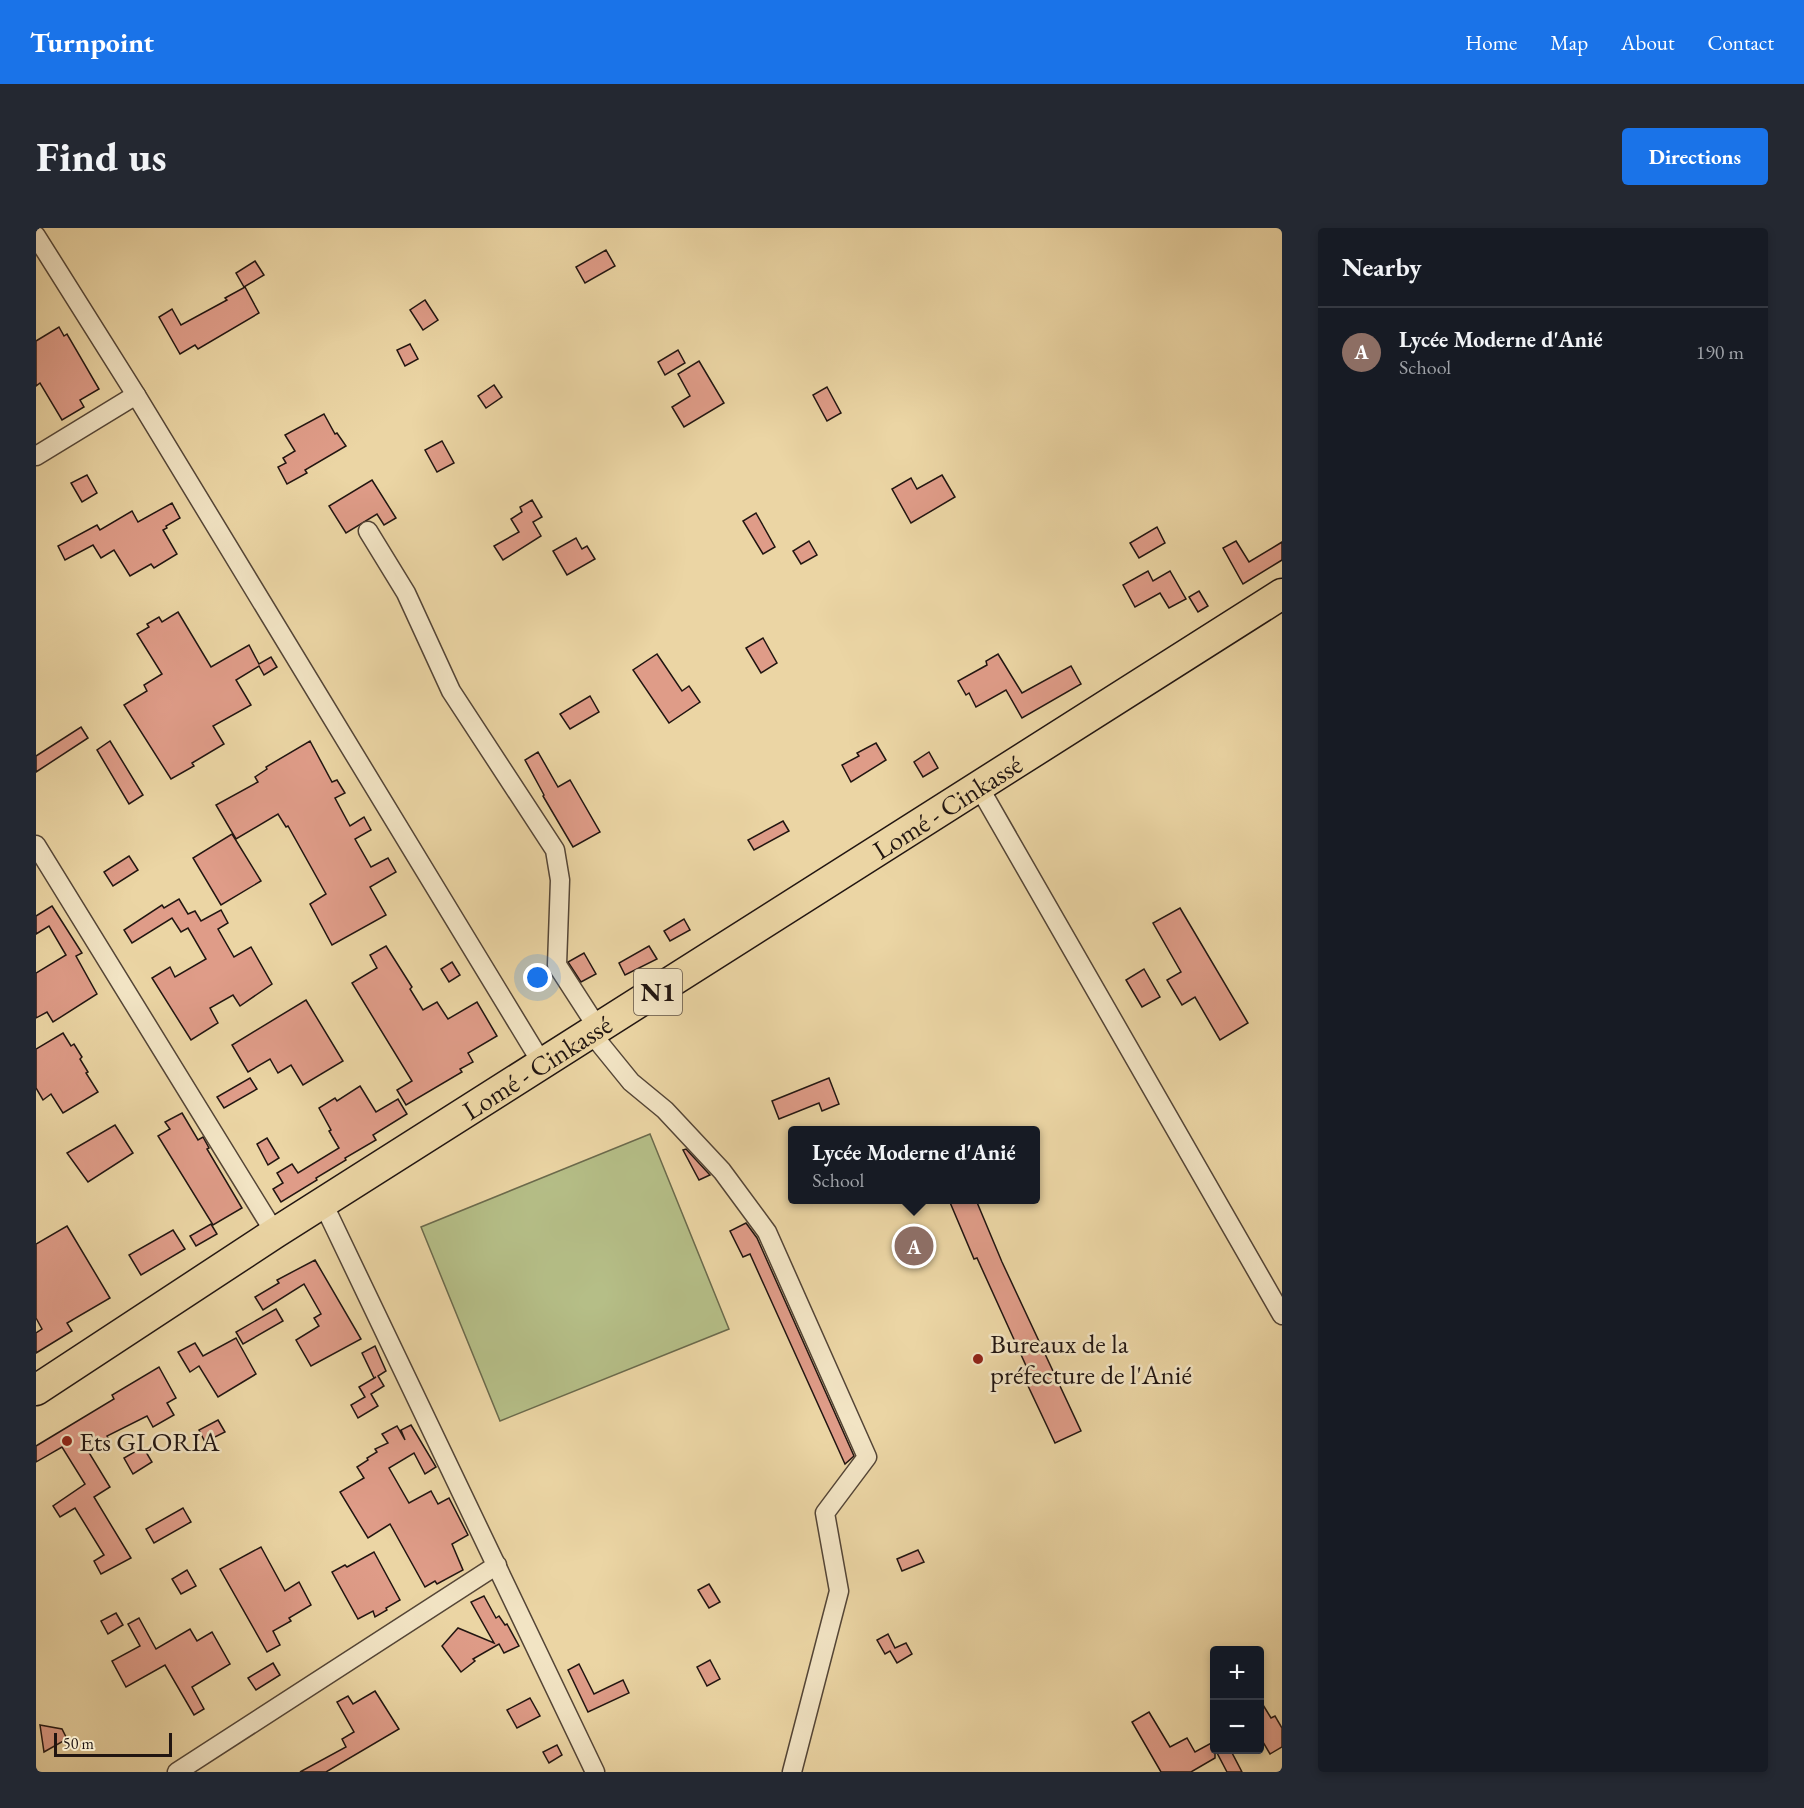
<!DOCTYPE html>
<meta charset="utf-8">
<style>
:root{--surface:#171b24;--page:#242831;--text:#f1f3f6;--muted:#9ea1a6;--line:#363941;--accent:#1a73e8}
body{margin:0;font-family:"EB Garamond",serif;background:var(--page);color:var(--text)}
.controls{position:absolute;right:18px;bottom:18px;display:grid;overflow:hidden;border-radius:6px;box-shadow:0 3px 9px #0003}
.controls button{width:54px;height:54px;display:grid;place-items:center;padding:0;border:0;border-bottom:2px solid var(--line);background:var(--surface);color:var(--text);font:30px sans-serif}
.scale{position:absolute;left:18px;bottom:15px;width:118px;box-sizing:border-box;padding-left:6px;border:3px solid #211511;border-top:0;font-size:16px;line-height:21px;white-space:nowrap;color:#211511;-webkit-text-stroke:4px #f2e4c4;paint-order:stroke}
.you{position:absolute;left:502px;top:750px;width:21px;height:21px;margin:-15px;border:4px solid #fff;border-radius:50%;background:#1a73e8;box-shadow:0 0 0 9px #1a73e833}
.badge{display:grid;place-items:center;width:39px;height:39px;border-radius:50%;background:var(--accent);color:#fff;font-size:20px;font-weight:700}
.pin{position:absolute;translate:-50% -50%;border:3px solid #fff;box-shadow:0 2px 6px #0006}
.popup{position:absolute;left:752px;top:898px;width:252px;height:78px;box-sizing:border-box;display:grid;place-content:center;border-radius:6px;background:var(--surface);filter:drop-shadow(0 2px 4px #0005);font-size:20px;white-space:nowrap;color:var(--muted)}
.popup b{font-size:22px;color:var(--text)}
.popup::after{content:'';position:absolute;left:50%;top:100%;margin-left:-12px;border:12px solid transparent;border-top-color:var(--surface)}
.list{margin:0;padding:0;list-style:none}
h2{display:flex;justify-content:space-between;align-items:center;height:78px;margin:0;padding:0 24px;font-size:26px}
h2 small{font-size:20px;font-weight:400;color:var(--muted)}
.list li{display:grid;grid-template-columns:39px 1fr auto;gap:18px;align-items:center;box-sizing:border-box;height:90px;padding:0 24px;border-top:2px solid var(--line)}
.list b{display:block;font-size:22px;white-space:nowrap}
.list p{margin:0;font-size:20px;white-space:nowrap;color:var(--muted)}
.list em{font-size:20px;font-style:normal;color:var(--muted)}
.map{position:relative;flex:none;width:1246px;height:1544px;overflow:hidden;border-radius:6px}
header{display:flex;align-items:center;gap:36px;box-sizing:border-box;height:84px;padding:0 30px;background:var(--accent);color:#fff}
header strong{font-size:28px}
nav{display:flex;gap:33px;margin-inline-start:auto;font-size:21px}
.intro{display:flex;align-items:center;justify-content:space-between;box-sizing:border-box;height:144px;padding:0 36px}
h1{margin:0;font-size:42px}
.button{padding:15px 27px;border-radius:6px;background:var(--accent);color:#fff;font-size:21px;font-weight:700}
main{display:flex;gap:36px;padding:0 36px}
aside{flex:1;background:var(--surface);border-radius:6px;box-shadow:0 3px 9px #0003}
.map>svg:first-child{display:block}
</style>
<header>
<strong>Turnpoint</strong>
<nav><a>Home</a><a>Map</a><a>About</a><a>Contact</a></nav>
</header>
<div class="intro"><h1>Find us</h1><a class="button">Directions</a></div>
<main>
<div class="map">
<svg width="1246" height="1544" viewBox="0 0 1246 1544">
<rect width="100%" height="100%" fill="#ebd5a4"/>
<filter id="stains"><feTurbulence type="fractalNoise" baseFrequency=".00333" numOctaves="4"/><feColorMatrix values="0 0 0 0 .2 0 0 0 0 .09 0 0 0 0 .02 0 0 0 .5 -.17"/></filter>
<radialGradient id="worn" r=".72"><stop offset=".6" stop-color="#630" stop-opacity="0"/><stop offset="1" stop-color="#630" stop-opacity=".3"/></radialGradient>
<polygon fill="#b5be87" stroke="#6b6a4c" stroke-width="1.5" points="614,906 693,1101 464,1193 385,999"/>
<g fill="#df9c88" stroke="#211511" stroke-width="1.5">
<polygon points="570,22 579,38 549,55 540,39"/>
<polygon points="219,33 228,47 208,59 200,45"/>
<polygon points="209,59 223,85 162,121 159,117 144,126 123,89 136,81 145,97 191,72 189,70"/>
<polygon points="389,72 402,92 387,102 374,82"/>
<polygon points="23,99 28,108 31,106 63,161 44,172 48,179 26,192 4,155 0,158 0,113"/>
<polygon points="374,116 382,131 369,138 361,122"/>
<polygon points="642,122 649,135 629,147 622,134"/>
<polygon points="663,133 688,175 648,199 636,179 654,168 642,146"/>
<polygon points="458,157 466,169 450,180 442,168"/>
<polygon points="791,159 805,185 791,193 777,167"/>
<polygon points="288,186 299,206 301,205 310,218 269,242 271,245 251,256 242,239 250,235 247,230 259,223 249,207"/>
<polygon points="406,213 418,235 401,244 389,222"/>
<polygon points="51,247 61,265 46,274 35,255"/>
<polygon points="906,247 919,269 875,295 856,261 875,250 881,261"/>
<polygon points="336,252 360,290 348,297 341,286 310,305 293,278"/>
<polygon points="496,272 506,289 497,294 505,308 467,332 458,318 483,304 475,291 486,284 484,279"/>
<polygon points="136,275 144,290 130,298 131,300 127,302 141,326 118,340 115,336 94,348 78,322 65,330 57,317 29,332 22,318 61,297 64,302 96,283 102,294"/>
<polygon points="720,285 739,319 727,326 707,293"/>
<polygon points="1121,299 1129,315 1103,330 1094,315"/>
<polygon points="540,310 546,321 551,318 559,331 531,347 517,323"/>
<polygon points="773,313 781,327 765,336 757,323"/>
<polygon points="1200,313 1213,334 1246,314 1246,332 1207,356 1187,320"/>
<polygon points="1112,343 1117,353 1134,343 1150,371 1133,380 1124,365 1099,379 1087,357"/>
<polygon points="1163,363 1172,378 1162,384 1153,369"/>
<polygon points="142,384 175,439 213,417 223,436 235,429 241,439 228,447 223,438 200,452 215,477 177,498 188,516 156,535 158,538 135,551 88,477 111,463 108,457 126,446 101,406 113,399 111,396 123,389 126,394"/>
<polygon points="727,410 741,435 725,445 710,420"/>
<polygon points="621,426 646,463 653,458 664,474 633,495 597,442"/>
<polygon points="962,426 986,465 1035,438 1045,456 986,490 970,462 940,479 933,465 930,467 922,453 951,437 950,433"/>
<polygon points="554,468 563,484 534,501 524,486"/>
<polygon points="45,499 52,510 0,544 0,528"/>
<polygon points="74,513 107,567 93,576 61,522"/>
<polygon points="274,513 296,554 301,552 309,565 299,570 314,598 328,589 335,602 319,611 335,639 352,630 360,644 334,659 350,687 296,717 274,676 290,666 252,598 250,599 242,586 200,611 180,577 222,554 219,549 231,541 230,539"/>
<polygon points="840,515 850,532 815,554 806,537 823,528 821,525"/>
<polygon points="502,524 522,559 534,552 564,604 537,619 507,568 508,567 489,532"/>
<polygon points="893,524 902,540 887,549 878,534"/>
<polygon points="747,593 753,603 718,622 712,612"/>
<polygon points="196,606 225,653 185,677 157,630"/>
<polygon points="93,628 102,642 77,658 68,644"/>
<polygon points="143,671 152,686 159,683 165,693 185,682 192,695 182,701 198,729 215,719 236,756 204,778 197,767 174,780 182,795 155,812 116,750 134,739 139,749 170,731 152,700 145,704 136,690 96,715 88,702 126,677 128,680"/>
<polygon points="16,678 46,725 40,728 61,766 17,794 11,784 0,790 0,745 30,727 13,698 0,706 0,688"/>
<polygon points="1144,680 1212,795 1184,812 1159,769 1146,777 1131,752 1145,744 1117,695"/>
<polygon points="648,691 654,702 634,713 628,703"/>
<polygon points="350,718 376,759 374,761 387,782 401,774 412,791 441,774 461,808 432,825 437,834 424,841 426,844 370,877 361,862 376,853 316,755 341,740 334,727"/>
<polygon points="613,718 621,731 589,747 583,735"/>
<polygon points="548,725 560,746 545,754 532,734"/>
<polygon points="416,734 424,747 413,754 405,741"/>
<polygon points="1108,741 1124,769 1106,779 1090,752"/>
<polygon points="270,772 307,833 267,857 255,837 242,845 234,831 212,844 196,817"/>
<polygon points="27,805 35,818 38,816 46,829 44,831 52,844 50,845 62,864 27,885 15,866 7,872 0,860 0,821"/>
<polygon points="214,850 221,861 188,880 181,869"/>
<polygon points="793,850 803,876 786,883 783,875 743,891 736,873"/>
<polygon points="324,858 340,884 362,871 371,886 337,907 340,912 309,930 310,932 280,950 281,952 245,974 237,961 247,955 241,945 256,936 262,945 303,920 293,903 295,902 283,880 299,870 301,873"/>
<polygon points="146,885 162,912 167,909 173,920 171,921 206,980 177,997 122,908 134,901 129,894"/>
<polygon points="79,897 97,925 52,954 31,925"/>
<polygon points="231,910 243,930 232,937 221,916"/>
<polygon points="650,921 674,947 663,952 647,922"/>
<polygon points="913,972 940,972 966,1034 1045,1203 1019,1215 985,1143 991,1140 941,1030 938,1031"/>
<polygon points="710,995 721,1010 818,1228 809,1236 714,1026 707,1029 694,1003"/>
<polygon points="175,996 181,1006 160,1018 154,1008"/>
<polygon points="31,998 74,1070 31,1095 36,1103 0,1125 0,1105 6,1101 0,1090 0,1016"/>
<polygon points="137,1002 149,1021 105,1047 93,1027"/>
<polygon points="279,1032 325,1111 275,1138 260,1112 283,1098 278,1090 285,1086 268,1056 227,1082 219,1069 243,1055 241,1052"/>
<polygon points="240,1081 247,1093 207,1116 200,1104"/>
<polygon points="200,1110 220,1146 182,1169 163,1138 154,1144 142,1124 159,1115 167,1128"/>
<polygon points="339,1118 350,1143 342,1148 348,1158 335,1166 342,1178 322,1190 315,1177 329,1169 323,1159 340,1149 338,1150 326,1125"/>
<polygon points="123,1139 140,1170 131,1175 138,1187 117,1199 111,1188 71,1208 72,1210 52,1223 74,1259 58,1269 95,1330 65,1346 58,1333 68,1327 39,1280 24,1289 17,1278 49,1256 26,1219 0,1234 0,1218 78,1171 76,1167"/>
<polygon points="182,1192 189,1204 169,1214 163,1202"/>
<polygon points="375,1197 400,1239 389,1246 378,1225 353,1240 373,1275 395,1263 402,1276 413,1270 432,1307 416,1316 427,1342 401,1356 399,1353 389,1359 354,1296 332,1310 304,1264 328,1250 321,1239 332,1232 331,1230 341,1224 339,1221 352,1215 346,1206 361,1198 369,1212 365,1202"/>
<polygon points="107,1219 116,1234 97,1246 88,1230"/>
<polygon points="147,1280 155,1294 118,1315 110,1301"/>
<polygon points="225,1319 249,1363 263,1354 275,1377 253,1390 255,1393 237,1403 244,1417 231,1424 184,1341"/>
<polygon points="882,1322 888,1334 866,1343 861,1331"/>
<polygon points="338,1324 364,1372 350,1380 351,1382 339,1389 337,1383 322,1391 296,1344 309,1337 311,1339"/>
<polygon points="151,1342 160,1358 145,1366 136,1351"/>
<polygon points="673,1356 684,1374 673,1380 662,1362"/>
<polygon points="448,1368 460,1390 463,1388 469,1397 471,1396 483,1418 468,1425 463,1416 437,1431 439,1433 425,1444 406,1418 422,1400 458,1415 435,1374"/>
<polygon points="80,1385 87,1397 72,1406 65,1393"/>
<polygon points="103,1390 120,1421 154,1401 161,1413 176,1404 194,1436 156,1459 168,1481 158,1487 129,1437 90,1459 76,1433 104,1418 92,1396"/>
<polygon points="852,1406 859,1420 870,1415 876,1426 861,1435 854,1423 849,1426 841,1412"/>
<polygon points="674,1432 684,1451 671,1458 661,1439"/>
<polygon points="237,1435 244,1447 220,1462 212,1450"/>
<polygon points="543,1436 558,1466 587,1452 593,1465 552,1484 532,1442"/>
<polygon points="339,1463 363,1501 290,1544 264,1544 310,1519 306,1511 318,1504 301,1474 312,1468 317,1476"/>
<polygon points="494,1470 504,1488 481,1500 471,1482"/>
<polygon points="1224,1472 1235,1490 1239,1488 1246,1500 1246,1519 1234,1526 1224,1509"/>
<polygon points="1113,1484 1134,1519 1151,1510 1159,1524 1179,1513 1179,1530 1155,1544 1125,1544 1096,1494"/>
<polygon points="4,1497 26,1501 31,1511 8,1524"/>
<polygon points="521,1517 526,1527 513,1535 507,1524"/>
<polygon points="1179,1521 1194,1521 1206,1544 1191,1544"/>
</g>
<g fill="none" stroke-linecap="round" stroke-linejoin="round">
<defs>
<g id="minor">
<polyline points="0,8 100,167 507,837"/>
<polyline points="0,228 100,167"/>
<polyline points="332,303 370,365 415,463 519,622 524,652 521,737 563,802"/>
<polyline points="943,559 1246,1087"/>
<polyline points="0,617 239,1005"/>
<polyline points="556,806 595,854 629,882 686,943 731,1004 831,1229 789,1285 803,1363 756,1544"/>
<polyline points="287,975 559,1544"/>
<polyline points="141,1544 461,1337"/>
</g>
<g id="trunk">
<path id="s1" d="M0 1162 239 1005 1246 366"/>
</g>
</defs>
<use href="#minor" stroke="#544536" stroke-width="21"/>
<use href="#trunk" stroke="#211511" stroke-width="33"/>
<use href="#minor" stroke="#f2e4c4" stroke-width="18"/>
<use href="#trunk" stroke="#ebd5a4" stroke-width="30"/>
</g>
<g fill="#8f2418" stroke="#f2e4c4" stroke-width="2">
<circle cx="942" cy="1131" r="6"/>
<circle cx="31" cy="1213" r="6"/>
</g>
<g text-anchor="middle" dominant-baseline="central" stroke-width="5" stroke-linejoin="round" paint-order="stroke">
<rect fill="#f2e4c4" stroke="#605347" stroke-width="1.5" x="598" y="741" width="48" height="46" rx="4.5"/>
<g font-size="26" font-weight="bold" fill="#211511">
<text x="622" y="764">N1</text>
</g>
<g font-size="27" fill="#211511" stroke="#f2e4c4">
<text stroke="none"><textPath href="#s1" startOffset="1082">Lomé - Cinkassé</textPath></text>
<text stroke="none"><textPath href="#s1" startOffset="596">Lomé - Cinkassé</textPath></text>
</g>
<g font-size="27" fill="#211511" stroke="#f2e4c4" text-anchor="start">
<text x="954" y="1115">Bureaux de la<tspan x="954" dy="31">préfecture de l'Anié</tspan></text>
<text x="43" y="1213">Ets GLORIA</text>
</g>
</g>
<rect width="100%" height="100%" filter="url(#stains)"/>
<rect width="100%" height="100%" fill="url(#worn)"/>
</svg>
<div class="controls">
<button>+</button>
<button>−</button>
</div>
<div class="scale">50 m</div>
<div class="you"></div>
<div class="pin badge" style="left:878px;top:1018px;background:#8d6e63">A</div>
<div class="popup"><b>Lycée Moderne d'Anié</b>School</div>
</div>
<aside>
<h2>Nearby<small></small></h2>
<ul class="list">
<li><span class="badge" style="background:#8d6e63">A</span><div><b>Lycée Moderne d'Anié</b><p>School</p></div><em>190 m</em></li>
</ul>
</aside>
</main>
